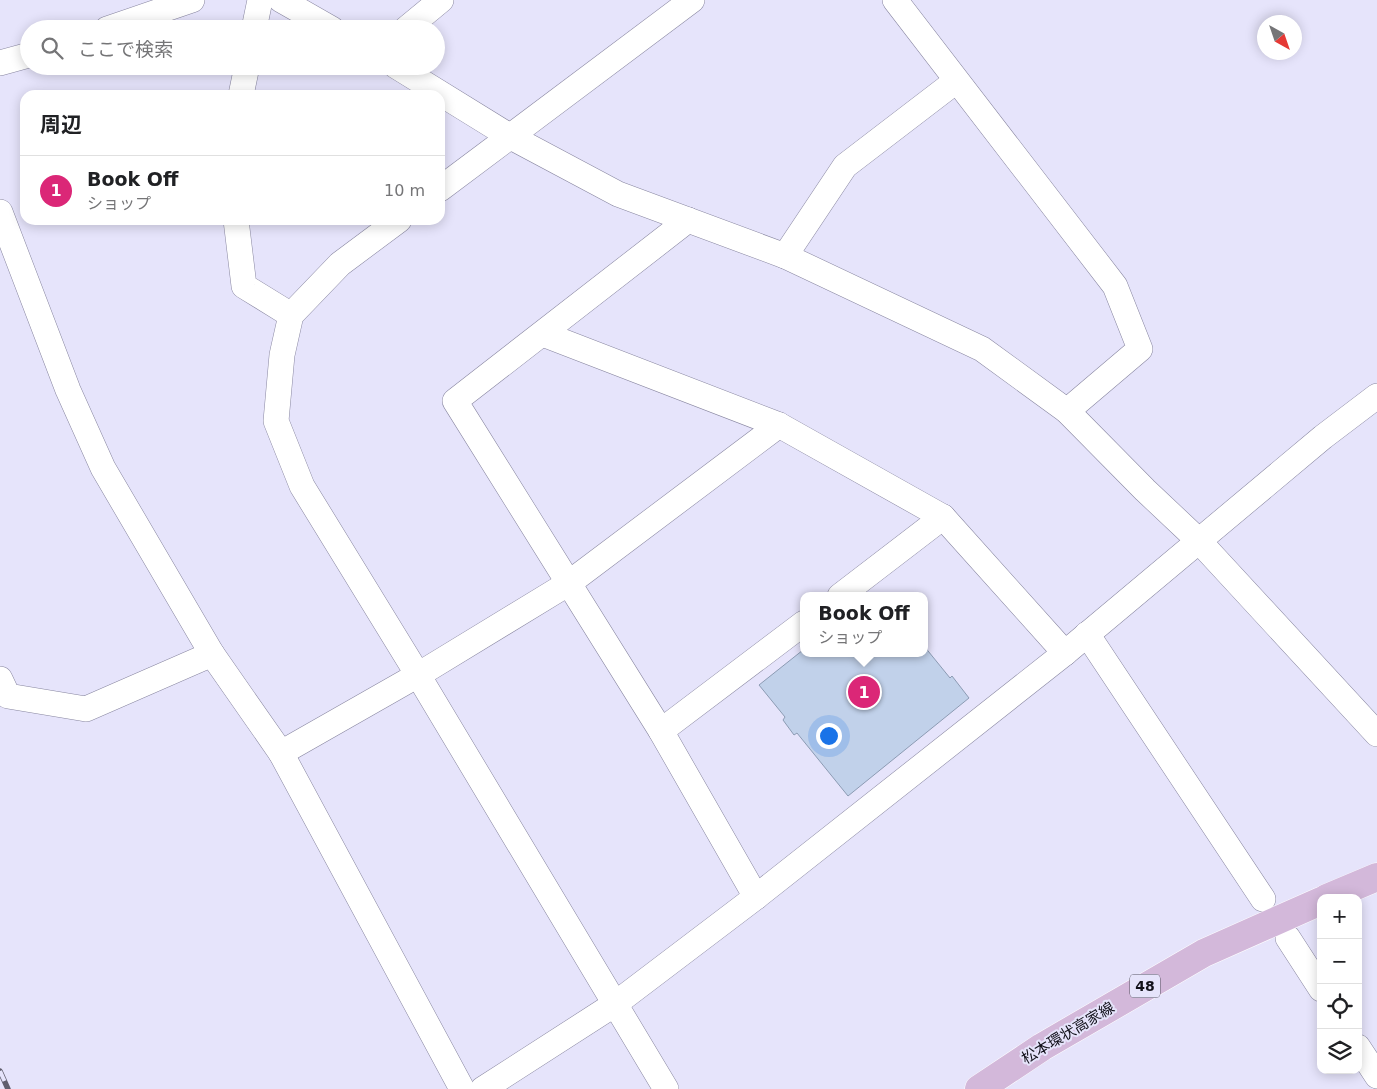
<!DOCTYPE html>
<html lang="ja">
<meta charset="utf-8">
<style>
:root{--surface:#fff;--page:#f2f2f2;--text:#202124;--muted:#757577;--line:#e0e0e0;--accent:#db2777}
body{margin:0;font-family:"DejaVu Sans","Noto Sans JP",sans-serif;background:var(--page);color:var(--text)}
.controls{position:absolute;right:15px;bottom:15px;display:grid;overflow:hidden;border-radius:10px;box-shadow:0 2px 12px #0003}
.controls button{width:45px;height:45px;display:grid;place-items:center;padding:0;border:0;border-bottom:1px solid var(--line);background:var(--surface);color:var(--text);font:25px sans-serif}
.compass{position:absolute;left:1257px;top:15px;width:45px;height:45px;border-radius:50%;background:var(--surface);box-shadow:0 2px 12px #0003;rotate:140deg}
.you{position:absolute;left:828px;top:735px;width:18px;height:18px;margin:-12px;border:4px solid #fff;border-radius:50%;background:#1a73e8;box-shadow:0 0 0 8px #1a73e833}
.badge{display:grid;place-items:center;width:32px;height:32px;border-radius:50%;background:var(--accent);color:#fff;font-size:16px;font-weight:700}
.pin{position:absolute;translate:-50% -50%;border:2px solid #fff;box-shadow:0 1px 5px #0006}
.popup{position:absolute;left:800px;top:592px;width:128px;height:65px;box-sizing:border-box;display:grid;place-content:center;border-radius:10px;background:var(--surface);filter:drop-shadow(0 1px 4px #0005);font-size:16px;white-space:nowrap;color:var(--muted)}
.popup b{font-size:19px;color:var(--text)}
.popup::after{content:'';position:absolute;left:50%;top:100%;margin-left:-10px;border:10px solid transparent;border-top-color:var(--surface)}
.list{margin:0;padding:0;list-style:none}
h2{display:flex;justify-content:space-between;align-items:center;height:65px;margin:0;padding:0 20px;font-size:21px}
h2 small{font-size:16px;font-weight:400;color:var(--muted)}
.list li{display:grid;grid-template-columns:32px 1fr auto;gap:15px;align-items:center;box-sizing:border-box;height:70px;padding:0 20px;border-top:1px solid var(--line)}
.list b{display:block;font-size:19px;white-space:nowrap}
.list p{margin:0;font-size:16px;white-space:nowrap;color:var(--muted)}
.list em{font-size:16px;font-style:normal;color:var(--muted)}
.icon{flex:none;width:28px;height:28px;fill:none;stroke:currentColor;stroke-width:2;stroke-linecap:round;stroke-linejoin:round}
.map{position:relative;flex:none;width:1377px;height:1089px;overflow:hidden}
.search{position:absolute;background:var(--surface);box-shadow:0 2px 12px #0003;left:20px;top:20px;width:425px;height:55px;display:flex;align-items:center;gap:12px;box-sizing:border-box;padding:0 18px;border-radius:28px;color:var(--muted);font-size:19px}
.panel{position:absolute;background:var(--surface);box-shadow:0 2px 12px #0003;left:20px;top:90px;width:425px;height:135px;border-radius:15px}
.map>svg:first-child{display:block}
</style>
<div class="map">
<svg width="1377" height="1089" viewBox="0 0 1377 1089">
<rect width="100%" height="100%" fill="#e6e4fb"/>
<polygon fill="#c1d1ea" stroke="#8c9bb3" points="804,643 804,653 924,653 924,646 950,678 952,676 969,698 848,796 797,733 794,735 783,720 785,717 759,685 803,650 800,646"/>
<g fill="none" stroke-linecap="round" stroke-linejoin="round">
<defs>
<g id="minor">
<polyline points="281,0 332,29"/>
<polyline points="895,0 1115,286 1140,349 1067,411"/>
<polyline points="107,29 192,0"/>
<polyline points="254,29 260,0"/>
<polyline points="406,29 441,0"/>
<polyline points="0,63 29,55"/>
<polyline points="396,66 511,137 618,194 785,256 982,349 1067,411 1145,490 1198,540 1377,734"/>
<polyline points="241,95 247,66"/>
<polyline points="440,189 692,0"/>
<polyline points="0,212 68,390 103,468 212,654 281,753 462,1089"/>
<polyline points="236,220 244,286 291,315"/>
<polyline points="399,220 340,264 291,315 282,355 276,421 302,486 418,675 666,1089"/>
<polyline points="688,220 455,401 661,731 756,897"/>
<polyline points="785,256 845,166 956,81"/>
<polyline points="543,334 779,425 943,517 1065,653"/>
<polyline points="840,596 943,517"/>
<polyline points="1087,634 1263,899"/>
<polyline points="0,679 8,696 86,709 212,654"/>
<polyline points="661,731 804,623"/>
<polyline points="281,753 418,675 569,583 779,425"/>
<polyline points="1288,938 1321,989"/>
<polyline points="1358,1047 1377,1076"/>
<polyline points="483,1089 615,1004 756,897 1065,653 1323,437 1377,396"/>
</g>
<g id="major">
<polyline points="1327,898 1377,877"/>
<polyline points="979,1089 1042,1047 1204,953 1321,901"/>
</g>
</defs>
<use href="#minor" stroke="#8886a0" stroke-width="26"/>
<use href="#major" stroke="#fff" stroke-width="29"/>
<use href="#minor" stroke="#fff" stroke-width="25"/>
<use href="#major" stroke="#d3b8da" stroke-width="28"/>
<defs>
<polyline id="rail" points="0,1071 8,1089"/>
</defs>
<use href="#rail" stroke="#605e6d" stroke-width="5.5"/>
<use href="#rail" stroke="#e6e4fb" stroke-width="4" stroke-dasharray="11" stroke-linecap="butt"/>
</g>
<g text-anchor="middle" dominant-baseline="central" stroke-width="4" stroke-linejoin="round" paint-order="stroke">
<rect fill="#e6e4fb" stroke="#52505e" stroke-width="1" x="1130" y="974.5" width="30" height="23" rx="4"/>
<g font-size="14" font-weight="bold" fill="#12111a">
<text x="1145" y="986">48</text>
</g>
<g font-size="15" fill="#12111a" stroke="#e6e4fb">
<text transform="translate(1068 1033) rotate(-31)">松本環状高家線</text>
</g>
</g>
</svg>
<div class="controls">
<button>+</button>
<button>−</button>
<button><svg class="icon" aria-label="locate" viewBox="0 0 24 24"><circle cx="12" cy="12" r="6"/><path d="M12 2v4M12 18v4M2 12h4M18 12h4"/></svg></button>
<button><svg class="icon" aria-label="layers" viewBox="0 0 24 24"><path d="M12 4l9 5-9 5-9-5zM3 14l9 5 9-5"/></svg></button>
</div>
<svg class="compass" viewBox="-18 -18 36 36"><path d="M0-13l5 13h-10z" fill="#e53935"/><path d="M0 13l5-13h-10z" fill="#757577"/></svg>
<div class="you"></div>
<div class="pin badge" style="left:864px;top:692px">1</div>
<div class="popup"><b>Book Off</b>ショップ</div>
<div class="search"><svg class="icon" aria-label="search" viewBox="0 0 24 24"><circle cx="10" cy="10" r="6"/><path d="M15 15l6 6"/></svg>ここで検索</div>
<section class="panel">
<h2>周辺<small></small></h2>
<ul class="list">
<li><span class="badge">1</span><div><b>Book Off</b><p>ショップ</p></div><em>10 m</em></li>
</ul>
</section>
</div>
